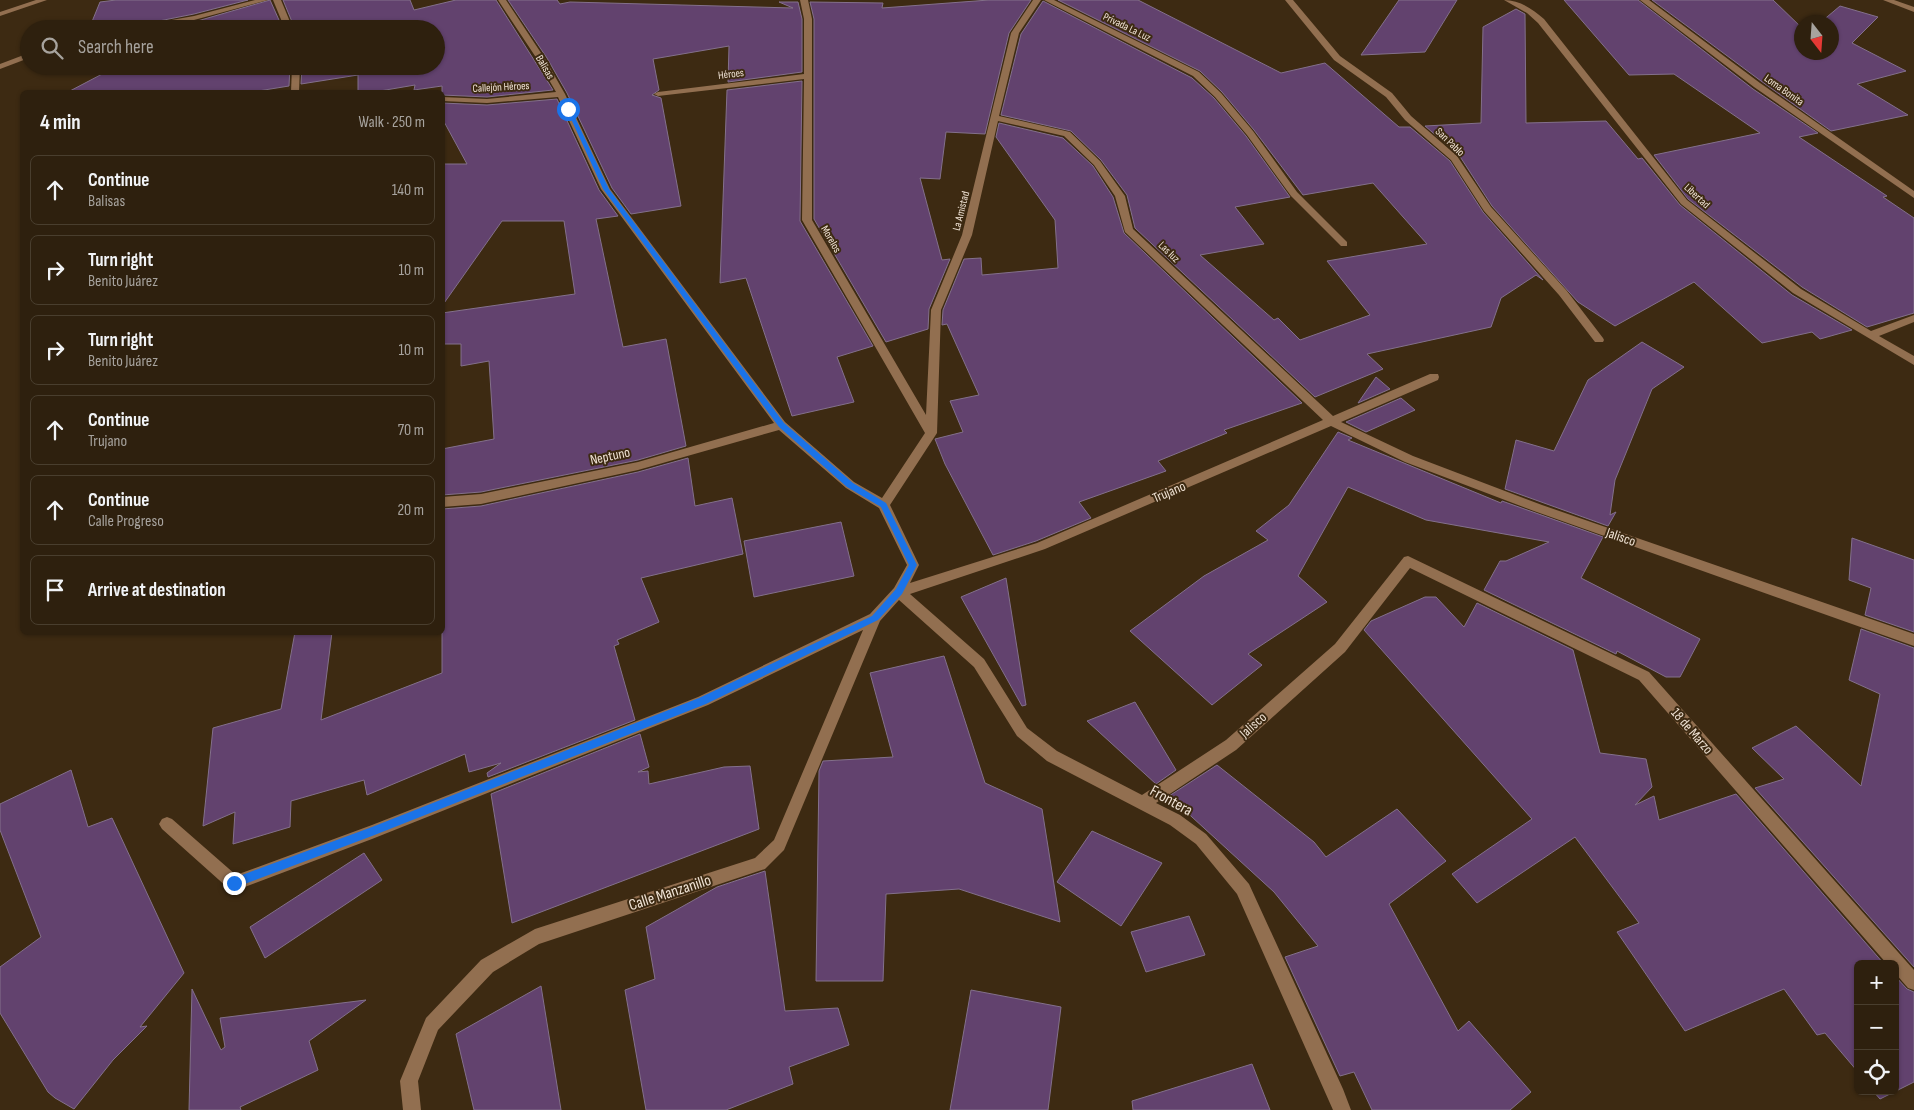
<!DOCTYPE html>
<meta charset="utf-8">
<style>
:root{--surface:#2e200e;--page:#3a2d1c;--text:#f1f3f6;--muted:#a7a39e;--line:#493e2e}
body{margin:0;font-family:"Sofia Sans Condensed",sans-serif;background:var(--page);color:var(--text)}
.controls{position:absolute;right:15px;bottom:15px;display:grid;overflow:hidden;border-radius:8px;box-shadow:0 1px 4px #0004}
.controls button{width:45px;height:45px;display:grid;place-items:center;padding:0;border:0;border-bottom:1px solid var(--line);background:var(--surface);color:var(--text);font:25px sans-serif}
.compass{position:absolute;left:1794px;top:15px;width:45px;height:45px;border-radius:50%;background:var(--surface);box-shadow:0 1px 4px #0004;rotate:163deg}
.stop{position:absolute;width:15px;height:15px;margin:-11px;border:4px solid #1a73e8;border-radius:50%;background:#fff}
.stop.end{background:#1a73e8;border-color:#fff;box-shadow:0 1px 5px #0008}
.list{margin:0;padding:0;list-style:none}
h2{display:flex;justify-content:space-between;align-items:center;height:65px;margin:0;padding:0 20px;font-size:21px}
h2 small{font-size:16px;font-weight:400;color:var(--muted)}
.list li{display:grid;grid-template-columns:32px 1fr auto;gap:15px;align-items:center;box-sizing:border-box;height:70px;margin:0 10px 10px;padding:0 10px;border:1px solid var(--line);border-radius:8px}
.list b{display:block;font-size:19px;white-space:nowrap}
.list p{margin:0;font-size:16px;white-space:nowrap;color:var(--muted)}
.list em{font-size:16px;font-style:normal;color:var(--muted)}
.icon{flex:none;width:28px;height:28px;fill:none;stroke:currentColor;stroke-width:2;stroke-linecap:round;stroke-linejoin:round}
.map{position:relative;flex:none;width:1914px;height:1110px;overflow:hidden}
.search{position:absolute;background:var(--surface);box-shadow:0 1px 4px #0004;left:20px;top:20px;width:425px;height:55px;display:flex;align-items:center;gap:12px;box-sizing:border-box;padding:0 18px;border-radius:28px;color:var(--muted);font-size:19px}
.panel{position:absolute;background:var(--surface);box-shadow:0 1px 4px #0004;left:20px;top:90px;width:425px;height:545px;border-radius:8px}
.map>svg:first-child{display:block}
</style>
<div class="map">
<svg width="1914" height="1110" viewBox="0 0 1914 1110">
<rect width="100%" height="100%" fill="#3d2a12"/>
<g fill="#62426e" stroke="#83708b">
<polygon points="116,0 248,0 194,14 119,29 89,29 100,2"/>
<polygon points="270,0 283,29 154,29 194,22"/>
<polygon points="283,0 410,0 414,10 456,0 496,0 553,90 487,97 442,95 442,86 414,90 415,85 374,92 358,92 358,75 301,84 302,66 436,66 436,29 295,29"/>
<polygon points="508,0 557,0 560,4 570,2 793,8 779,2 798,2 802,19 802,72 728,82 729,46 653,59 659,90 652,95 661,98 681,206 631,214 612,188 567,93 547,58"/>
<polygon points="989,0 1031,0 1009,33 985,134 946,132 940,179 920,178 942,260 950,259 929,309 928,329 886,342 814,219 814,19 810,2 883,3 882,8"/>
<polygon points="1058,0 1138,0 1281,73 1325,63 1399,127 1410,127 1450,161 1483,212 1543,280 1536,275 1501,298 1491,327 1367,354 1383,369 1315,397 1135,228 1127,195 1101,160 1071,131 1001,115 1021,34 1043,1 1192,78 1214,98 1246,136 1290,197 1235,207 1264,244 1200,255 1274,320 1278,318 1300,340 1370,315 1327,261 1427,244 1373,183 1303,195 1254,130 1222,92 1200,71"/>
<polygon points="1399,0 1457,0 1425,52 1361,55"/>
<polygon points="1564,0 1638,0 1753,89 1818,133 1799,137 1887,196 1883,197 1914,218 1914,313 1867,327 1802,287 1688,199 1654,155 1760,133 1674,74 1629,75"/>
<polygon points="1652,0 1773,0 1802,28 1802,52 1832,52 1832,22 1821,22 1840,6 1878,17 1852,43 1906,71 1857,84 1908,115 1831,131 1761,81"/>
<polygon points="1516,9 1525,14 1526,123 1606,121 1638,159 1642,158 1680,205 1792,295 1852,330 1820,339 1812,332 1762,343 1694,282 1615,326 1578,302 1492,206 1459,155 1425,126 1481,123 1483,27"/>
<polygon points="99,66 290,66 289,86 252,92 68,92 106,72"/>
<polygon points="802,81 800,221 873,346 837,357 854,402 792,416 746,278 720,283 727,90"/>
<polygon points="557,99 599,190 618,216 596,219 623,347 666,339 686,446 638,460 481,492 442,495 442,449 494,439 489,361 461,366 461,344 442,344 442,313 575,294 564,221 502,221 442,306 442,164 467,164 442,118 442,103 487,105"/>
<polygon points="999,123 1063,138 1093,166 1113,197 1124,233 1302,403 1224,430 1227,433 1158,461 1166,471 1079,502 1091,518 1036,541 993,555 945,464 935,439 963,432 950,401 979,395 947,324 942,325 943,310 964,259 981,258 982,275 1058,268 1055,220 996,137"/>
<polygon points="1642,342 1684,367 1652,389 1615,480 1610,515 1616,512 1608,526 1505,489 1516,440 1554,451 1588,380"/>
<polygon points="1376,377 1390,389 1358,403"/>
<polygon points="1401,398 1415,410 1366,432 1346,422"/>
<polygon points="1338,432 1352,438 1348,440 1501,503 1502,501 1603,537 1581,578 1700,639 1680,677 1666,677 1617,651 1616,654 1484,590 1500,561 1506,561 1549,542 1426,520 1348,487 1298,576 1327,602 1248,654 1262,665 1212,705 1130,631 1204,576 1268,540 1256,531 1289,505"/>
<polygon points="688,458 695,506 732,498 743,554 641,578 659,622 617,640 619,644 614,646 635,720 488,777 487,773 501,763 469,772 465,754 367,795 364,780 291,801 290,827 233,844 235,812 203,826 213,728 281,709 295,632 332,632 321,720 442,673 442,509 481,506 638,472"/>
<polygon points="841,522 854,576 754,597 744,541"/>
<polygon points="1852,538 1914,560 1914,632 1865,615 1871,588 1849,580"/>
<polygon points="1006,578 1026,705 1022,706 961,597"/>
<polygon points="1425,597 1436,597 1464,627 1477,603 1573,650 1600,753 1646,759 1652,787 1635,805 1654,796 1659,820 1736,794 1884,964 1858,964 1858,1072 1825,1033 1817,1035 1784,989 1685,1031 1617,932 1639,923 1575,837 1477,903 1452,874 1532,819 1364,630 1371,621"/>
<polygon points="1861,629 1914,648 1914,967 1755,788 1784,779 1752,748 1796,726 1861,786 1880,694 1849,680"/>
<polygon points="944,656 985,783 1042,809 1060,922 959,889 886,894 883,981 816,981 819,771 823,761 893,757 870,673"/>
<polygon points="1135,702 1176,770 1156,784 1087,721"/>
<polygon points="640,734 649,767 638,772 648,771 649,784 724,767 750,766 759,829 512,923 491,794"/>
<polygon points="1217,765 1314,842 1326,857 1397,809 1446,861 1389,904 1458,1031 1469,1021 1531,1092 1510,1110 1372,1110 1354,1072 1340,1076 1285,957 1318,946 1274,892 1169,796"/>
<polygon points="71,770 88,827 112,818 184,973 140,1027 147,1026 113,1060 74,1109 55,1098 48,1092 0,1013 0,967 41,937 0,830 0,804"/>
<polygon points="1092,831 1162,863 1121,926 1057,882"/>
<polygon points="364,853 382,880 265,958 250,927"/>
<polygon points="765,871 785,1011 838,1008 849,1045 789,1067 793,1084 726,1110 646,1110 625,990 655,979 646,927 717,887"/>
<polygon points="1189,916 1205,955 1146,972 1131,932"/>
<polygon points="1895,976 1907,989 1914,992 1914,1082 1880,1099 1873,1091 1895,1091"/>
<polygon points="541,986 561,1110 474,1110 456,1034"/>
<polygon points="192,989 221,1050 225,1047 220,1018 366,1000 309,1041 318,1070 240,1107 241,1110 189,1110"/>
<polygon points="971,990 1061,1007 1048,1110 950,1110"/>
<polygon points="1252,1064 1270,1110 1133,1110 1132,1101"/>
</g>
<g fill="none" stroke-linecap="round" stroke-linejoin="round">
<g fill="#926f50" fill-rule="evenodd">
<polygon points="36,0 47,0 0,16 0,12"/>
<polygon points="255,0 268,0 194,20 141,29 121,29 194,16"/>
<polygon points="273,0 281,0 293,29 285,29"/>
<path d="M498 0H506L545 59 565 94 610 189 785 422 854 482 882 498 925 433 802 220 804 79 658 96 654 94 658 92 804 74V19L800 0H808L812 19V220L926 415 931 310 962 235 1011 33 1033 0H1041L1019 33 999 116 1070 132 1100 161 1125 196 1133 229 1333 416 1430 374H1438L1439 377 1438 380 1341 422 1413 456 1542 505 1914 634V646L1534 511 1405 462 1331 426 1045 549 910 594 984 659 1027 728 1057 751 1142 795 1226 740 1335 644 1404 557 1408 556 1649 672 1914 970V990L1908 988 1895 973V964H1887L1639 680 1410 568 1345 652 1236 750 1156 803 1180 815 1206 834 1249 884 1343 1089 1351 1110H1333L1237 894 1196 844 1170 825 1047 761 1017 736 974 667 899 600 880 621 784 850 765 869 539 944 493 972 438 1030 418 1081 421 1110H403L400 1081 426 1018 481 960 535 929 755 858 774 840 863 630 708 705 372 839 234 891 228 888 162 829 159 824 162 819 167 817 172 819 236 875 372 825 698 697 870 614 894 588 907 565 879 508 846 488 779 430 638 470 481 504 442 507V497L481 494 638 462 774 423 601 189 558 97 487 103 442 101V97L487 99 556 92 537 59ZM998 121 1064 136 1094 165 1115 196 1125 232 1323 420 1037 543 910 583 919 565 890 505 937 433 941 310 972 235Z"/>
<polygon points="1044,0 1054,0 1199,72 1221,93 1253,131 1297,192 1347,242 1347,246 1341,246 1291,196 1247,135 1215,97 1193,76"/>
<polygon points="1285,0 1293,0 1340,56 1392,93 1411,116 1457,156 1491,207 1567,291 1603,338 1604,340 1603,342 1595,342 1559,295 1484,211 1451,160 1405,120 1386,97 1334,60"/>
<path d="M1504 0C1520 0 1532 9 1544 19L1687 200 1801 289 1871 331 1914 315V322L1879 336 1914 356V365L1793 293 1681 204 1538 23 1527 13Z"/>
<polygon points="1640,0 1649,0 1760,83 1914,191 1914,198 1754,87"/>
<polygon points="1883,0 1894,0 1914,7 1914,12"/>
<polygon points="29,53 29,58 0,69 0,64"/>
<polygon points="292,66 300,66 299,92 291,92"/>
</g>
</g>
<polygon fill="#1a73e8" points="566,108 571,109 609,189 784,423 853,483 886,503 917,565 902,594 878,620 706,704 372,836 234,888 231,887 229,883 234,878 372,827 699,698 872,616 896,589 909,565 881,507 847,487 779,427 603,189"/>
<g text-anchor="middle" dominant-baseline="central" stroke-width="4" stroke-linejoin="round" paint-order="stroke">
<g font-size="11" fill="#f0e3d5" stroke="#3d2a12">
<text transform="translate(1127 27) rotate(26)">Privada La Luz</text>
<text transform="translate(545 67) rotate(60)">Balisas</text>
<text transform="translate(731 74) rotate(-7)">Héroes</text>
<text transform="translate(501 87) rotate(-3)">Callejón Héroes</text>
<text transform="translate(1784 90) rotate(35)">Loma Bonita</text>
<text transform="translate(1450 142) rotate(44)">San Pablo</text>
<text transform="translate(1697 196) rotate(43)">Libertad</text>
<text transform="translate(961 211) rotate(-76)">La Amistad</text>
<text transform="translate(831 239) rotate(60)">Morelos</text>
<text transform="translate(1169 252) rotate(44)">Las luz</text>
</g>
<g font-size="14" fill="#f0e3d5" stroke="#3d2a12">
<text transform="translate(610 456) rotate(-12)">Neptuno</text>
<text transform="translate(1169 492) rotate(-23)">Trujano</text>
<text transform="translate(1621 537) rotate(19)">Jalisco</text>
<text transform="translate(1253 725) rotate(-42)">Jalisco</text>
<text transform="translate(1692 731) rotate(49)">18 de Marzo</text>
</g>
<g font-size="16" fill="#f0e3d5" stroke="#3d2a12">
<text transform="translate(1171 801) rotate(29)">Frontera</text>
<text transform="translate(670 893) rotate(-18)">Calle Manzanillo</text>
</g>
</g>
</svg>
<div class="controls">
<button>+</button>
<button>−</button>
<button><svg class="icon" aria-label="locate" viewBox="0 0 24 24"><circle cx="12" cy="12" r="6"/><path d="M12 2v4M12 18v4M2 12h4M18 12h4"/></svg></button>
</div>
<svg class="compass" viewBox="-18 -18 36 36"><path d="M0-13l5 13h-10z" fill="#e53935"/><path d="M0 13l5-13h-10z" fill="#a7a39e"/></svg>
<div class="stop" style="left:568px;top:109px"></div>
<div class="stop end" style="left:234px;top:883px"></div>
<div class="search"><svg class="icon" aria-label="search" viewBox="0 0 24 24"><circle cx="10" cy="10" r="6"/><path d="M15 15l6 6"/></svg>Search here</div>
<section class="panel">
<h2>4 min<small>Walk · 250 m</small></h2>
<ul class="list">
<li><svg class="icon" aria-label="ahead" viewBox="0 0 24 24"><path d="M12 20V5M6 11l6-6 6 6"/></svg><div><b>Continue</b><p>Balisas</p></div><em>140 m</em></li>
<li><svg class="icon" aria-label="right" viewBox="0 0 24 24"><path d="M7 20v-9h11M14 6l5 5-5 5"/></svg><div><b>Turn right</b><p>Benito Juárez</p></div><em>10 m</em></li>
<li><svg class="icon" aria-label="right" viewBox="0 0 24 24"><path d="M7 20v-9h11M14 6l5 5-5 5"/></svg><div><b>Turn right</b><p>Benito Juárez</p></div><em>10 m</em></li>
<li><svg class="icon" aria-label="ahead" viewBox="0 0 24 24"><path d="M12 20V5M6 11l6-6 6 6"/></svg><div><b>Continue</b><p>Trujano</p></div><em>70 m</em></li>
<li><svg class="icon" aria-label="ahead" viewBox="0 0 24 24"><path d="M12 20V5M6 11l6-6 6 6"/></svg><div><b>Continue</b><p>Calle Progreso</p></div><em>20 m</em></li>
<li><svg class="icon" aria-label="arrive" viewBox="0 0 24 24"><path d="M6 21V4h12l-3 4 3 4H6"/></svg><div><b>Arrive at destination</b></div></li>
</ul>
</section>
</div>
